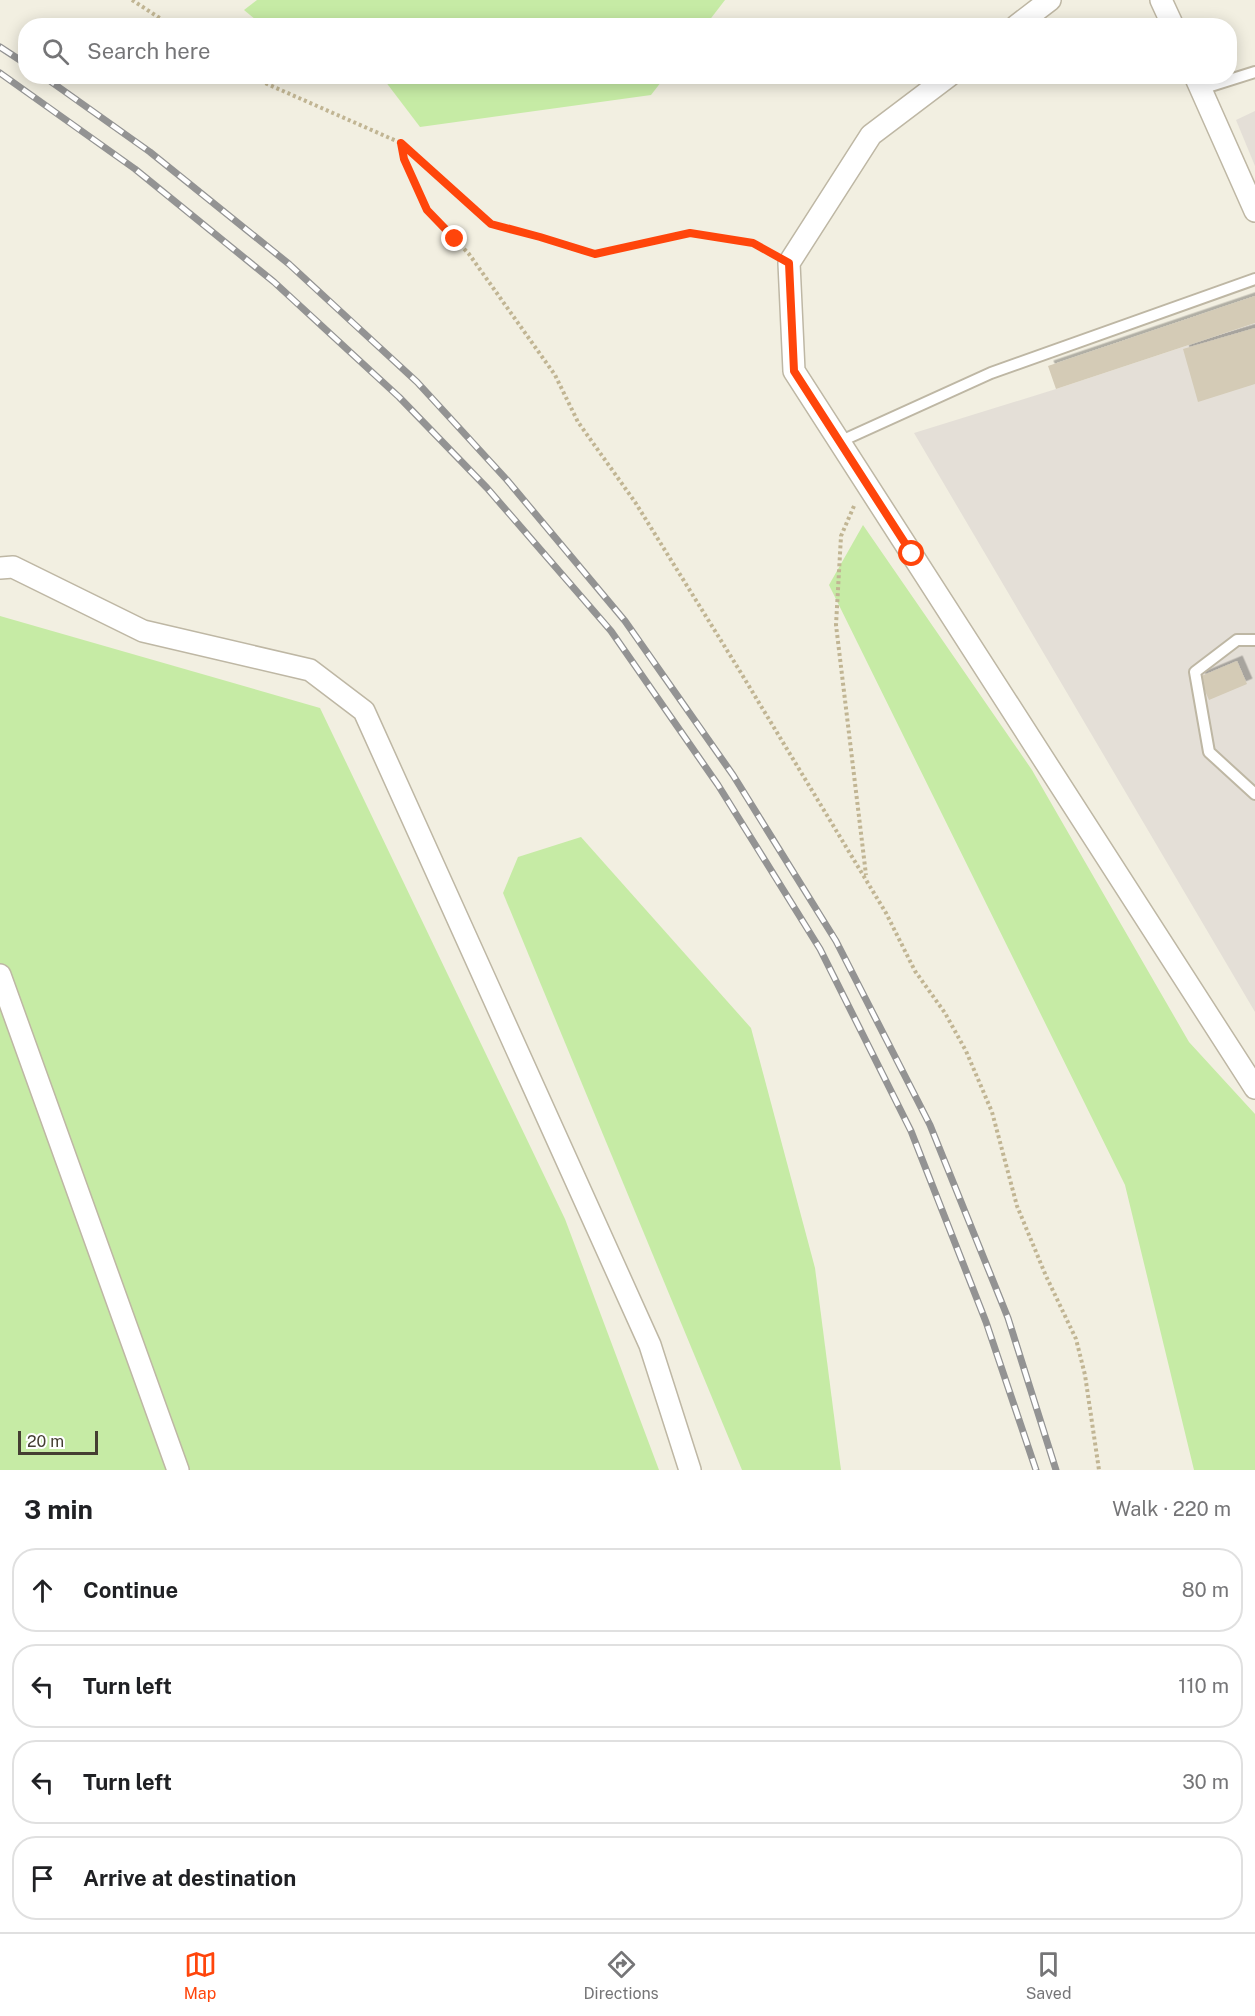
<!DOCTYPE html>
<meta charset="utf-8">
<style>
:root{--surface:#fff;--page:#f2f2f2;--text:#202124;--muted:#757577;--line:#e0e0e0;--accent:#ff450b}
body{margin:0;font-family:"Public Sans",sans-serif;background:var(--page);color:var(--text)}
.scale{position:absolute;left:18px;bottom:15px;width:80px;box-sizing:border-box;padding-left:6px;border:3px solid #443e32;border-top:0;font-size:16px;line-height:21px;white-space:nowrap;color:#443e32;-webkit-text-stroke:4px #fff;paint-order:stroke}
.stop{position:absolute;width:18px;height:18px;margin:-14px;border:4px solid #ff450b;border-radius:50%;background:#fff}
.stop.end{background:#ff450b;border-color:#fff;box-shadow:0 2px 6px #0008}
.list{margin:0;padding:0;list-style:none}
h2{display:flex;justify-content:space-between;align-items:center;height:78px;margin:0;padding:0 24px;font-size:26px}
h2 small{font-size:20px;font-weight:400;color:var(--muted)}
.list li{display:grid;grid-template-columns:39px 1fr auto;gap:18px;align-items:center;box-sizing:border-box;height:84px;margin:0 12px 12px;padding:0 12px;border:2px solid var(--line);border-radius:24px}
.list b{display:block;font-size:22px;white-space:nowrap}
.list em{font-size:20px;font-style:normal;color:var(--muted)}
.icon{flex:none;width:33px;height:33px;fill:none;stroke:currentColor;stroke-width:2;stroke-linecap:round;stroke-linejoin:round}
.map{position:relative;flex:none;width:1255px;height:1470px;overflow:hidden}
.search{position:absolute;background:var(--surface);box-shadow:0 3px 15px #0003;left:18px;right:18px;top:18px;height:66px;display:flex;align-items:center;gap:15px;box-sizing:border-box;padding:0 21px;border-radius:24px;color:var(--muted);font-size:22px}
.sheet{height:462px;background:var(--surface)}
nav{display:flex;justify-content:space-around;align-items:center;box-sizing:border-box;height:84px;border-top:2px solid var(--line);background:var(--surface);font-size:16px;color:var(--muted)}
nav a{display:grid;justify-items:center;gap:3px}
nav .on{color:var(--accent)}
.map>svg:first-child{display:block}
</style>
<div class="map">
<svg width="1255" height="1470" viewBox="0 0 1255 1470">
<defs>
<filter id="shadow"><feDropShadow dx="5.5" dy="-5.5" stdDeviation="0" flood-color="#0004"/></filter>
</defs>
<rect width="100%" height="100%" fill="#f2efe1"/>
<g fill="#e4dfd7">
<polygon points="1255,111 1255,166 1236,120"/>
<polygon points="1255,323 1255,1012 914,433 1056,389"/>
</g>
<g fill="#c6eba5">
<polygon points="257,0 725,0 705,26 262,25 244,10"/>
<polygon points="382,77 665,77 651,95 420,127"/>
<polygon points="863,525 1032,770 1189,1042 1255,1114 1255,1470 1194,1470 1125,1185 829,585"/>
<polygon points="0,616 320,708 565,1219 659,1470 0,1470"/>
<polygon points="581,837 751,1028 815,1268 841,1470 742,1470 503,893 518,857"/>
</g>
<g fill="#d4cbb6" filter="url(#shadow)">
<polygon points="1255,296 1255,323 1056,389 1048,366"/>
<polygon points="1255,328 1255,384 1198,402 1183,349"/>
<polygon points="1237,661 1247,684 1209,700 1199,677"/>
</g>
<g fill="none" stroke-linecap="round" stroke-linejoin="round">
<defs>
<g id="lane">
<polyline points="1201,89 1255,72"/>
<polyline points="839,442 991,373 1255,279"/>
<polyline points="1255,640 1237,640 1195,672 1209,752 1255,794"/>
</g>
<g id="street">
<polyline points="1161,0 1173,26"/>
<polyline points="1016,26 1050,0"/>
<polyline points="949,76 871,135 789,263 794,371 1255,1088"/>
<polyline points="1195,76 1255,211"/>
<polyline points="0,568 13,567 143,631 310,670 364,711 650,1345 690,1470"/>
<polyline points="0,975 178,1470"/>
</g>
</defs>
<use href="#lane" stroke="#beb7a4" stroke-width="14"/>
<use href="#street" stroke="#beb7a4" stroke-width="24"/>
<g stroke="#c1b593" stroke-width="4" stroke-dasharray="3 3" stroke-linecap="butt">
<polyline points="132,0 172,26"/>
<polyline points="249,76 401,143 491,224 595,254 690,233 753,243 770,252"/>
<polyline points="401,143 404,159 427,210 469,254 555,375 578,422 635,502 738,668 886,913 915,971 945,1013 966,1051 992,1112 1017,1206 1046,1276 1076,1339 1085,1375 1099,1470"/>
<polyline points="854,506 841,536 836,625 866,875"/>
</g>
<use href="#lane" stroke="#fff" stroke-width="10"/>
<use href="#street" stroke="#fff" stroke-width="21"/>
<defs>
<g id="rail">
<polyline points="0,47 26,64"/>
<polyline points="0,73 135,169 274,282 399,397 487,488 611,631 718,785 820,949 911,1131 986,1322 1036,1470"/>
<polyline points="43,76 150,152 289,264 417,382 507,480 625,621 733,775 836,941 930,1125 1008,1318 1056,1470"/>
</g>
</defs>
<use href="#rail" stroke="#939393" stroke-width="7"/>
<use href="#rail" stroke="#fff" stroke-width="4.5" stroke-dasharray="14" stroke-linecap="butt"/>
</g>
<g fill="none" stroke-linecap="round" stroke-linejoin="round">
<polyline stroke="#ff450b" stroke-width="8" points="455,239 427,210 404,159 401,143 491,224 540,237 595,254 690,233 753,243 789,263 794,371 912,554"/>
</g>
</svg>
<div class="scale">20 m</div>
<div class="stop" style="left:912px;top:554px"></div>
<div class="stop end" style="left:455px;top:239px"></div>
<div class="search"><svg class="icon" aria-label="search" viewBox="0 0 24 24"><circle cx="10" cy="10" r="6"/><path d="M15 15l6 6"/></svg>Search here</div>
</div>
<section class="sheet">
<h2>3 min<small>Walk · 220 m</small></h2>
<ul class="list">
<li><svg class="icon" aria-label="ahead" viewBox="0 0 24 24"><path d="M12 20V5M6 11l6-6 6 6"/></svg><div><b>Continue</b></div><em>80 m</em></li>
<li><svg class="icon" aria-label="left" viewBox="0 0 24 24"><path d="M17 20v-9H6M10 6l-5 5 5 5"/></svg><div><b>Turn left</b></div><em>110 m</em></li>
<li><svg class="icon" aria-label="left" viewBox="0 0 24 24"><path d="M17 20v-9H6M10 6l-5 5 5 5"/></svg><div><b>Turn left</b></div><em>30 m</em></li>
<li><svg class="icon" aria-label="arrive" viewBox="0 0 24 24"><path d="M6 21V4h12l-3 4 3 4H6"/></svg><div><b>Arrive at destination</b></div></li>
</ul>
</section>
<nav>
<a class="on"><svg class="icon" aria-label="map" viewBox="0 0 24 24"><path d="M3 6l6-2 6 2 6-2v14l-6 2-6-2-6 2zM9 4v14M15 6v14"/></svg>Map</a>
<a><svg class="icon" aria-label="directions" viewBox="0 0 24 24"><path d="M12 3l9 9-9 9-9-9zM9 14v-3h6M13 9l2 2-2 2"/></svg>Directions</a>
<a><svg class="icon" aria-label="saved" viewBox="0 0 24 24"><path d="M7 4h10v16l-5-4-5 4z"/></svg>Saved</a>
</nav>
